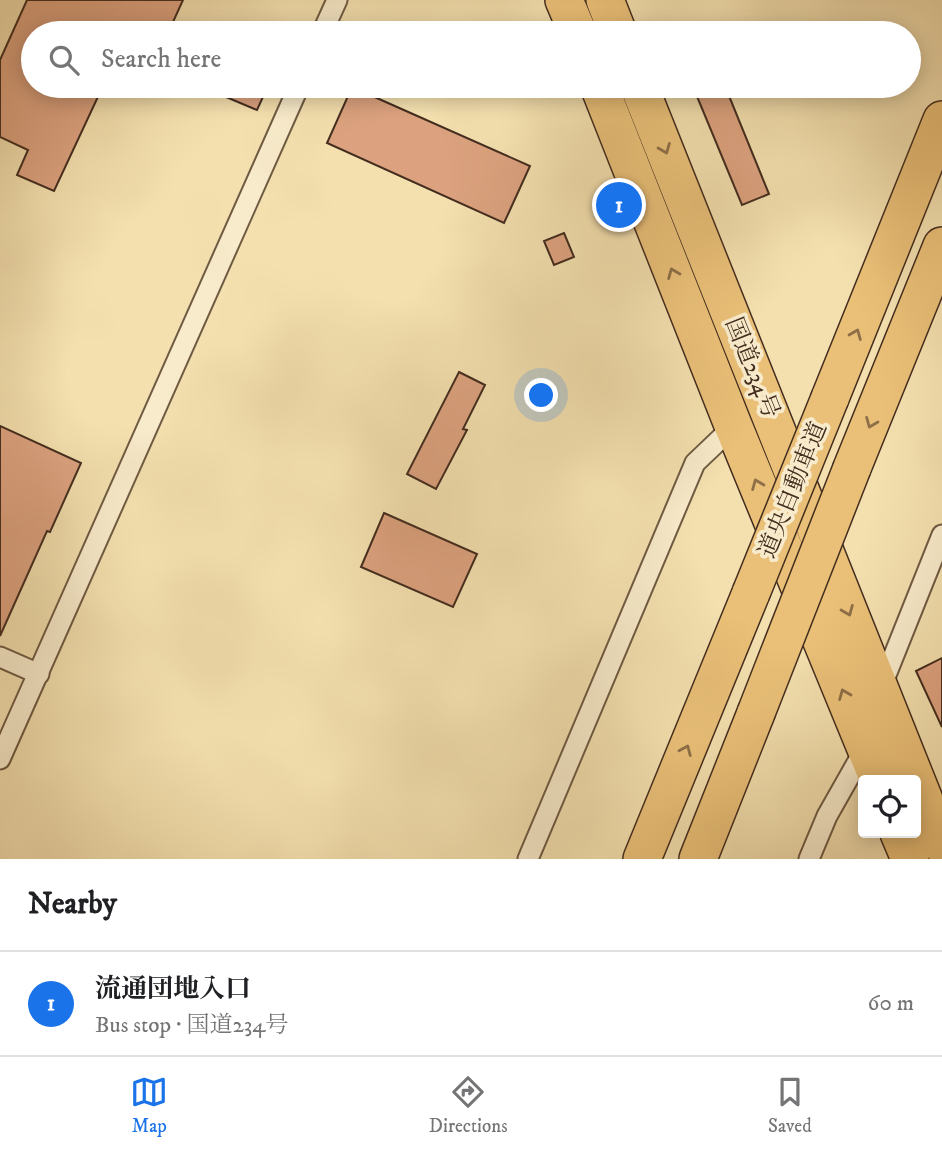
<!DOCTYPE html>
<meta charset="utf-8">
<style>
:root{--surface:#fff;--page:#f2f2f2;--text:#202124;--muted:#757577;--line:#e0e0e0;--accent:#1a73e8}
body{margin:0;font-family:"IM FELL DW Pica","Noto Serif JP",serif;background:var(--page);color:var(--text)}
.controls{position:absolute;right:21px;bottom:21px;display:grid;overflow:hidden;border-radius:7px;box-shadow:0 4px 18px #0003}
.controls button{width:63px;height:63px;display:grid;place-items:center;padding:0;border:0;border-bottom:2px solid var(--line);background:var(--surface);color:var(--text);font:35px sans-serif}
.you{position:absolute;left:542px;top:396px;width:24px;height:24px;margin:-18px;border:5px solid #fff;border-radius:50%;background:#1a73e8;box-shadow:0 0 0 10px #1a73e833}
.badge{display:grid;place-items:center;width:46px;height:46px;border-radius:50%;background:var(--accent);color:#fff;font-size:23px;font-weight:700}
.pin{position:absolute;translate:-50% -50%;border:4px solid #fff;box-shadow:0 2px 7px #0006}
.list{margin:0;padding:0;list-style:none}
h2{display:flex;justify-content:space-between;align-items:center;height:91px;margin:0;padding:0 28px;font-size:30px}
h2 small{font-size:23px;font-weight:400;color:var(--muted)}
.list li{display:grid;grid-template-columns:46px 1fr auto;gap:21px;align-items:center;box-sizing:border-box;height:105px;padding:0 28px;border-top:2px solid var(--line)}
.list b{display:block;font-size:26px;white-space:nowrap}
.list p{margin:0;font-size:23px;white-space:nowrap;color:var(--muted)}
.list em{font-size:23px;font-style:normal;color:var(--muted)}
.icon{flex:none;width:38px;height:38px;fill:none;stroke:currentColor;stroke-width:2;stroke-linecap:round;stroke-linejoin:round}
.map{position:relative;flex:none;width:942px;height:859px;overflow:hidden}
.search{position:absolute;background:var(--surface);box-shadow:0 4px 18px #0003;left:21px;right:21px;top:21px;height:77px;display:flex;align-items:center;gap:18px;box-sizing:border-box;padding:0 24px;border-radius:38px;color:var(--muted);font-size:26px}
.sheet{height:196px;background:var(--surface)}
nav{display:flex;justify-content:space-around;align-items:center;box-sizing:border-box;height:98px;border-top:2px solid var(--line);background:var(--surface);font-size:19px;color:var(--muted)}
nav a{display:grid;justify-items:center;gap:4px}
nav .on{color:var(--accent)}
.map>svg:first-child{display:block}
</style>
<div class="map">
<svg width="942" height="859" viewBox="0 0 942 859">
<rect width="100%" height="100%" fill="#f4e0af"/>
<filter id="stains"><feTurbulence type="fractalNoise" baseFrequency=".00286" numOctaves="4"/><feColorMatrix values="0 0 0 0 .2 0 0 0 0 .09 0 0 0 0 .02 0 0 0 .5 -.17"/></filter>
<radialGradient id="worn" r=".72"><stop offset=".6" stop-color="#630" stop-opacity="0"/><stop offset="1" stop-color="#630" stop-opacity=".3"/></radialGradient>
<g fill="#dca27f" stroke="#432d1f" stroke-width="2">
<polygon points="27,0 183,0 168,33 33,33 33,86 103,86 54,191 17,175 28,150 0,137 0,60"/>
<polygon points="200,86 268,86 257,110"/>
<polygon points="717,86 725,86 769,194 742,205 696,94"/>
<polygon points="352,87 530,166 504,223 327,143"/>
<polygon points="564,233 574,257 554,265 544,241"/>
<polygon points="459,372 485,385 463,429 467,430 436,489 407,474"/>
<polygon points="0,426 81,463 50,532 47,531 0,636"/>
<polygon points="384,513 477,554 453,607 361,567"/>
<polygon points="942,658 942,727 916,671"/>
</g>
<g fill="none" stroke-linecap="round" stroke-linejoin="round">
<defs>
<g id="street">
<polyline points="322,33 337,0"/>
<polyline points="0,657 39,674"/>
<polyline points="880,690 942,535"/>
<polyline points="0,759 299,86"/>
<polyline points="528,859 695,463 738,422"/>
<polyline points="809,859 827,816 866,747"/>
</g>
<g id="highway">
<polyline points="564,0 578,33"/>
<polyline points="605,0 618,33"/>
<polyline points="599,86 733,425 879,780"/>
<polyline points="639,86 942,845"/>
<polyline points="830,398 942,120"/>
<polyline points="852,468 942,246"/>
<polyline points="899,833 910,859"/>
<polyline points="642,859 751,593"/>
<polyline points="698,859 756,713"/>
</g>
</defs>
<use href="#street" stroke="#6f5a43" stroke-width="23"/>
<use href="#highway" stroke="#432d1f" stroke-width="40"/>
<use href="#street" stroke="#f8ebcb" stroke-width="19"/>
<use href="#highway" stroke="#eac078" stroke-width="37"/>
<defs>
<g id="highway-bridge">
<polyline points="751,593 830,398"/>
<polyline points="756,713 852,468"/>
</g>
</defs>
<use href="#highway-bridge" stroke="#432d1f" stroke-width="40" stroke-linecap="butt"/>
<use href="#highway-bridge" stroke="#eac078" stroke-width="37"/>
</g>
<defs><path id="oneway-chevron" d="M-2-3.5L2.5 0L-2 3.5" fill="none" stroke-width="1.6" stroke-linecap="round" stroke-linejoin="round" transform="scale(1.75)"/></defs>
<g stroke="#8e6f47">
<use href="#oneway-chevron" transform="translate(665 149) rotate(68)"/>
<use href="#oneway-chevron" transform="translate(673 273) rotate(-112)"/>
<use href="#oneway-chevron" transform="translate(856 334) rotate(-68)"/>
<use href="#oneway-chevron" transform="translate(871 423) rotate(112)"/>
<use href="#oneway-chevron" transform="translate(757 484) rotate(-112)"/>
<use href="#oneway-chevron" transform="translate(848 611) rotate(68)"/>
<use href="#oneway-chevron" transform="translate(844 694) rotate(-112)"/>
<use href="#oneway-chevron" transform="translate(686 750) rotate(-67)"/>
</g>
<g text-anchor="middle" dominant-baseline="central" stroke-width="7" stroke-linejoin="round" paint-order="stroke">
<g font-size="24" fill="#432d1f" stroke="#f8ebcb">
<text transform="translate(752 368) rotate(68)">国道234号</text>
<text transform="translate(793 490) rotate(-68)">道央自動車道</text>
</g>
</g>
<rect width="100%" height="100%" filter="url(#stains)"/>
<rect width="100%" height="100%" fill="url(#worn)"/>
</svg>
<div class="controls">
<button><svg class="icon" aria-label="locate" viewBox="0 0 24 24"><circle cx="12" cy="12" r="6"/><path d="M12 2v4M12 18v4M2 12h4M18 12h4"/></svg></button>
</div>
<div class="you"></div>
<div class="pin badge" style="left:619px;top:205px">1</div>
<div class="search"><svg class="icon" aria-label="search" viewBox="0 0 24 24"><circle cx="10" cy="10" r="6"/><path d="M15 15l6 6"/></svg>Search here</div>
</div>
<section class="sheet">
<h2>Nearby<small></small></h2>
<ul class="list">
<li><span class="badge">1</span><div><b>流通団地入口</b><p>Bus stop · 国道234号</p></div><em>60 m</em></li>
</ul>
</section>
<nav>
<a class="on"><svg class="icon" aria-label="map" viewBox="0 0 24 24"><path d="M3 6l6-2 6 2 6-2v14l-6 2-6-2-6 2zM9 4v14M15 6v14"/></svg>Map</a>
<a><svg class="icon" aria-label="directions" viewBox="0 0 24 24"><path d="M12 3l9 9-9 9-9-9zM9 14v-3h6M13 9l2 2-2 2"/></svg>Directions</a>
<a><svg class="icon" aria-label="saved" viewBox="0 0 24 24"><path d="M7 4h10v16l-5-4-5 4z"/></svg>Saved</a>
</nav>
